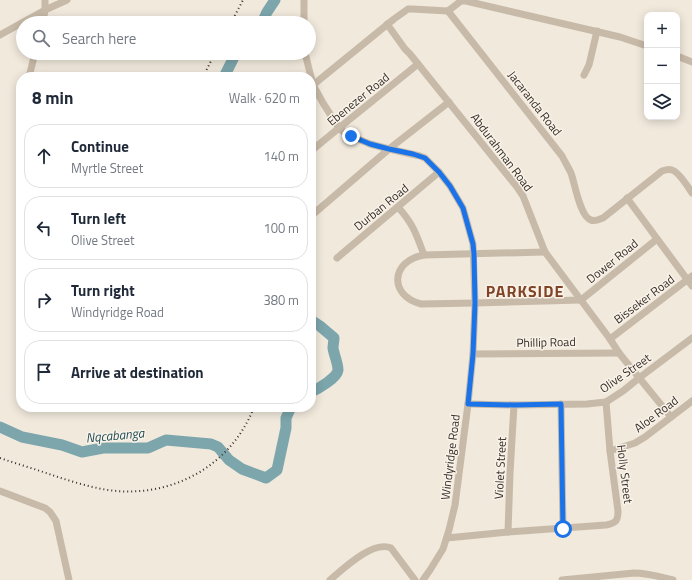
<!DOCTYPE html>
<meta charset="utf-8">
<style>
:root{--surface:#fff;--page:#f2f2f3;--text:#1f2937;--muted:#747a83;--line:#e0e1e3}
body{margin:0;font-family:"Titillium Web",sans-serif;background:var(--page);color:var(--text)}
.controls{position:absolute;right:12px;top:12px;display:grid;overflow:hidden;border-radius:8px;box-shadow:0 2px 10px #0003}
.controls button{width:36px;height:36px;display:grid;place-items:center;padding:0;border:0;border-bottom:1px solid var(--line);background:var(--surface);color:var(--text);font:20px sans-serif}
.stop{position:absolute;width:12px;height:12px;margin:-9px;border:3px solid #1a73e8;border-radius:50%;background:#fff}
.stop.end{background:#1a73e8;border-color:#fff;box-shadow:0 1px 4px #0008}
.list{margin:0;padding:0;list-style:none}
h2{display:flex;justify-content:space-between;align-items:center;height:52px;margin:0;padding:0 16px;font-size:17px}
h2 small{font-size:13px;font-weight:400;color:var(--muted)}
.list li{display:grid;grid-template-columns:26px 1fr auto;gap:12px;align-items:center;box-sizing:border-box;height:64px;margin:0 8px 8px;padding:0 8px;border:1px solid var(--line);border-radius:16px}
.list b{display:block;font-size:15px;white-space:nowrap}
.list p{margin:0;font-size:13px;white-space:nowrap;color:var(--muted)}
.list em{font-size:13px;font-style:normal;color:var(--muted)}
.icon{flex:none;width:22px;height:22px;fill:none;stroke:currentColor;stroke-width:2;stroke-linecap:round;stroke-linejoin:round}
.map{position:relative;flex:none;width:692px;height:580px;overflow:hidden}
.search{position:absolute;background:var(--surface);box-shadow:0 2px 10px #0003;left:16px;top:16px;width:300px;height:44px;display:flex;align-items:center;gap:10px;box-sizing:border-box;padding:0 14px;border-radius:22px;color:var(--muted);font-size:15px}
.panel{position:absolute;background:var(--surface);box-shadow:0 2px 10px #0003;left:16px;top:72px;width:300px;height:340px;border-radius:16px}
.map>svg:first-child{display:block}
</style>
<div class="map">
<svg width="692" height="580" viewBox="0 0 692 580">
<rect width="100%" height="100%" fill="#f1e9dc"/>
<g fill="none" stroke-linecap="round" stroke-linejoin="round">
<g stroke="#7ca6ac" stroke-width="11">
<polyline points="262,23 267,12 275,0"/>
<polyline points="224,77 236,53"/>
<path d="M311 320 320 326 334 338C334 341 333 345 333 348 334 355 338 363 338 370 337 378 318 389 311 392"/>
<polyline points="0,427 22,437 62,445 82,452 103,448 148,448 166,440 211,444 218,447 229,460 242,469 266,478 277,470 286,428 286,418 291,407"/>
</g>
<g stroke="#c8baa8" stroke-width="7">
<polyline points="304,0 304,23"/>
<path d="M448 11 562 156C565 162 568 167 571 173 575 184 580 217 591 220 595 222 600 219 603 218L662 171C665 170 669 169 672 170 679 172 688 187 692 193"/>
<polyline points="448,11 461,1 466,1 620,37 647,46"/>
<polyline points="43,23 45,10 45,0"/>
<polyline points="387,24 405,49 410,54 517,187 523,196 545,252 610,339 619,353 671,417"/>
<polyline points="0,35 45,10 67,0"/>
<polyline points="305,53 311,77"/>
<polyline points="677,56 692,62"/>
<polyline points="584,75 589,65 597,31"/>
<polyline points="29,77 35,53"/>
<polyline points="311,77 313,85 323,103 339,128 346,134 370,144 389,149 420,156 425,158 439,172 450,186 463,208 473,244 475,303 473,354 468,404 455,505 449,530 443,549 430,570 423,580"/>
<polyline points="313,85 394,19 408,9 412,9 448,11"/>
<polyline points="311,151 339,128 418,64"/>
<polyline points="627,198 692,286"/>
<path d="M398 207C413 224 416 233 424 255"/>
<polyline points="311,216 389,149 449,102"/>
<path d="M545 252 424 255C390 261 389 296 421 304L475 303 581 300 657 239"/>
<polyline points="337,258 439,172"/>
<polyline points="610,339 692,276"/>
<polyline points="473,354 619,353"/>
<polyline points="468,404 514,405 587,404 606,402 623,391 639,378 692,338"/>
<polyline points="561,404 563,529"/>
<polyline points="610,451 635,443 645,437 692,401"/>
<polyline points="0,491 45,508 50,512 56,521 69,580"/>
<polyline points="508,532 510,473 514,405"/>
<path d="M447 538 508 532 606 525C616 523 618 521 618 511L610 451 606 402"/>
<path d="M330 580C343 569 373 540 391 548L415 580"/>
<path d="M562 580 634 573C648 573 661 577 673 580"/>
</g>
<g stroke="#352d28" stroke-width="2" stroke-dasharray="1 3" stroke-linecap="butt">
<polyline points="231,23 243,0"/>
<polyline points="203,77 215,53"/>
<path d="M0 458C17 464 35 469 52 475 70 481 89 487 108 490 170 499 231 467 254 407"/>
</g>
</g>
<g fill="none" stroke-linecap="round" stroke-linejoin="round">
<polyline stroke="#1a73e8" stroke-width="5" points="351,136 370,144 389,149 413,154 425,158 439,172 450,186 463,208 473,244 474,254 475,303 473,354 468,404 514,405 561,404 563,529"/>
</g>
<g text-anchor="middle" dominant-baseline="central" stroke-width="3" stroke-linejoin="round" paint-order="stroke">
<g font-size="12" fill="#352d28" stroke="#f9f2e8">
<text transform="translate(358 99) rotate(-39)">Ebenezer Road</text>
<text transform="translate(535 103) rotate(52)">Jacaranda Road</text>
<text transform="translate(502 152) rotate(53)">Abdurahman Road</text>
<text transform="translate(381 207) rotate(-39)">Durban Road</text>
<text transform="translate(612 261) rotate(-39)">Dower Road</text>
<text transform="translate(644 299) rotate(-37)">Bisseker Road</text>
<text transform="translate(546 342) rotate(-1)">Phillip Road</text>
<text transform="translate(625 373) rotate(-35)">Olive Street</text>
<text transform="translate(656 414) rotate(-37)">Aloe Road</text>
<text transform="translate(450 457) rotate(-83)">Windyridge Road</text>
<text transform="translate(500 468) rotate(-87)">Violet Street</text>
<text transform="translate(625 474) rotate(83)">Holly Street</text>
</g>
<g font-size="13" font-style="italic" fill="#1f4d55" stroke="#f9f2e8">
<text transform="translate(115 435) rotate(-5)">Nqcabanga</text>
</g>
<g font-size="16" font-weight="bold" letter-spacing="1" fill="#814325" stroke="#f9f2e8">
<text x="525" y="291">PARKSIDE</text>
</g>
</g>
</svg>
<div class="controls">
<button>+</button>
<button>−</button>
<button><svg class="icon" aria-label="layers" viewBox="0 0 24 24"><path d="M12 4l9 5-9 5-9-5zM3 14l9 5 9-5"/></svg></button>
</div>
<div class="stop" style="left:563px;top:529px"></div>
<div class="stop end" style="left:351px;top:136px"></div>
<div class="search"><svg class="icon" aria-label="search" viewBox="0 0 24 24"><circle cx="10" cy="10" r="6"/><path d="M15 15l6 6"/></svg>Search here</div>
<section class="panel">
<h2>8 min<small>Walk · 620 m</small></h2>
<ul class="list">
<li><svg class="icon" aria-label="ahead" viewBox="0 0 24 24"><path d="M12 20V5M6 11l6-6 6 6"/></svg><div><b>Continue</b><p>Myrtle Street</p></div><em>140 m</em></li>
<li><svg class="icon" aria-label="left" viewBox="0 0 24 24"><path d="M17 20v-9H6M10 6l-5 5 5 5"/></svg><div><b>Turn left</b><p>Olive Street</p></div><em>100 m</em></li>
<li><svg class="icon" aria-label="right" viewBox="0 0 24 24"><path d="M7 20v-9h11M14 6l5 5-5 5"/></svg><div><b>Turn right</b><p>Windyridge Road</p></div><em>380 m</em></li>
<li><svg class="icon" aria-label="arrive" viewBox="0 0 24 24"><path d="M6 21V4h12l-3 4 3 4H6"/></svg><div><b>Arrive at destination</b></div></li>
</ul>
</section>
</div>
